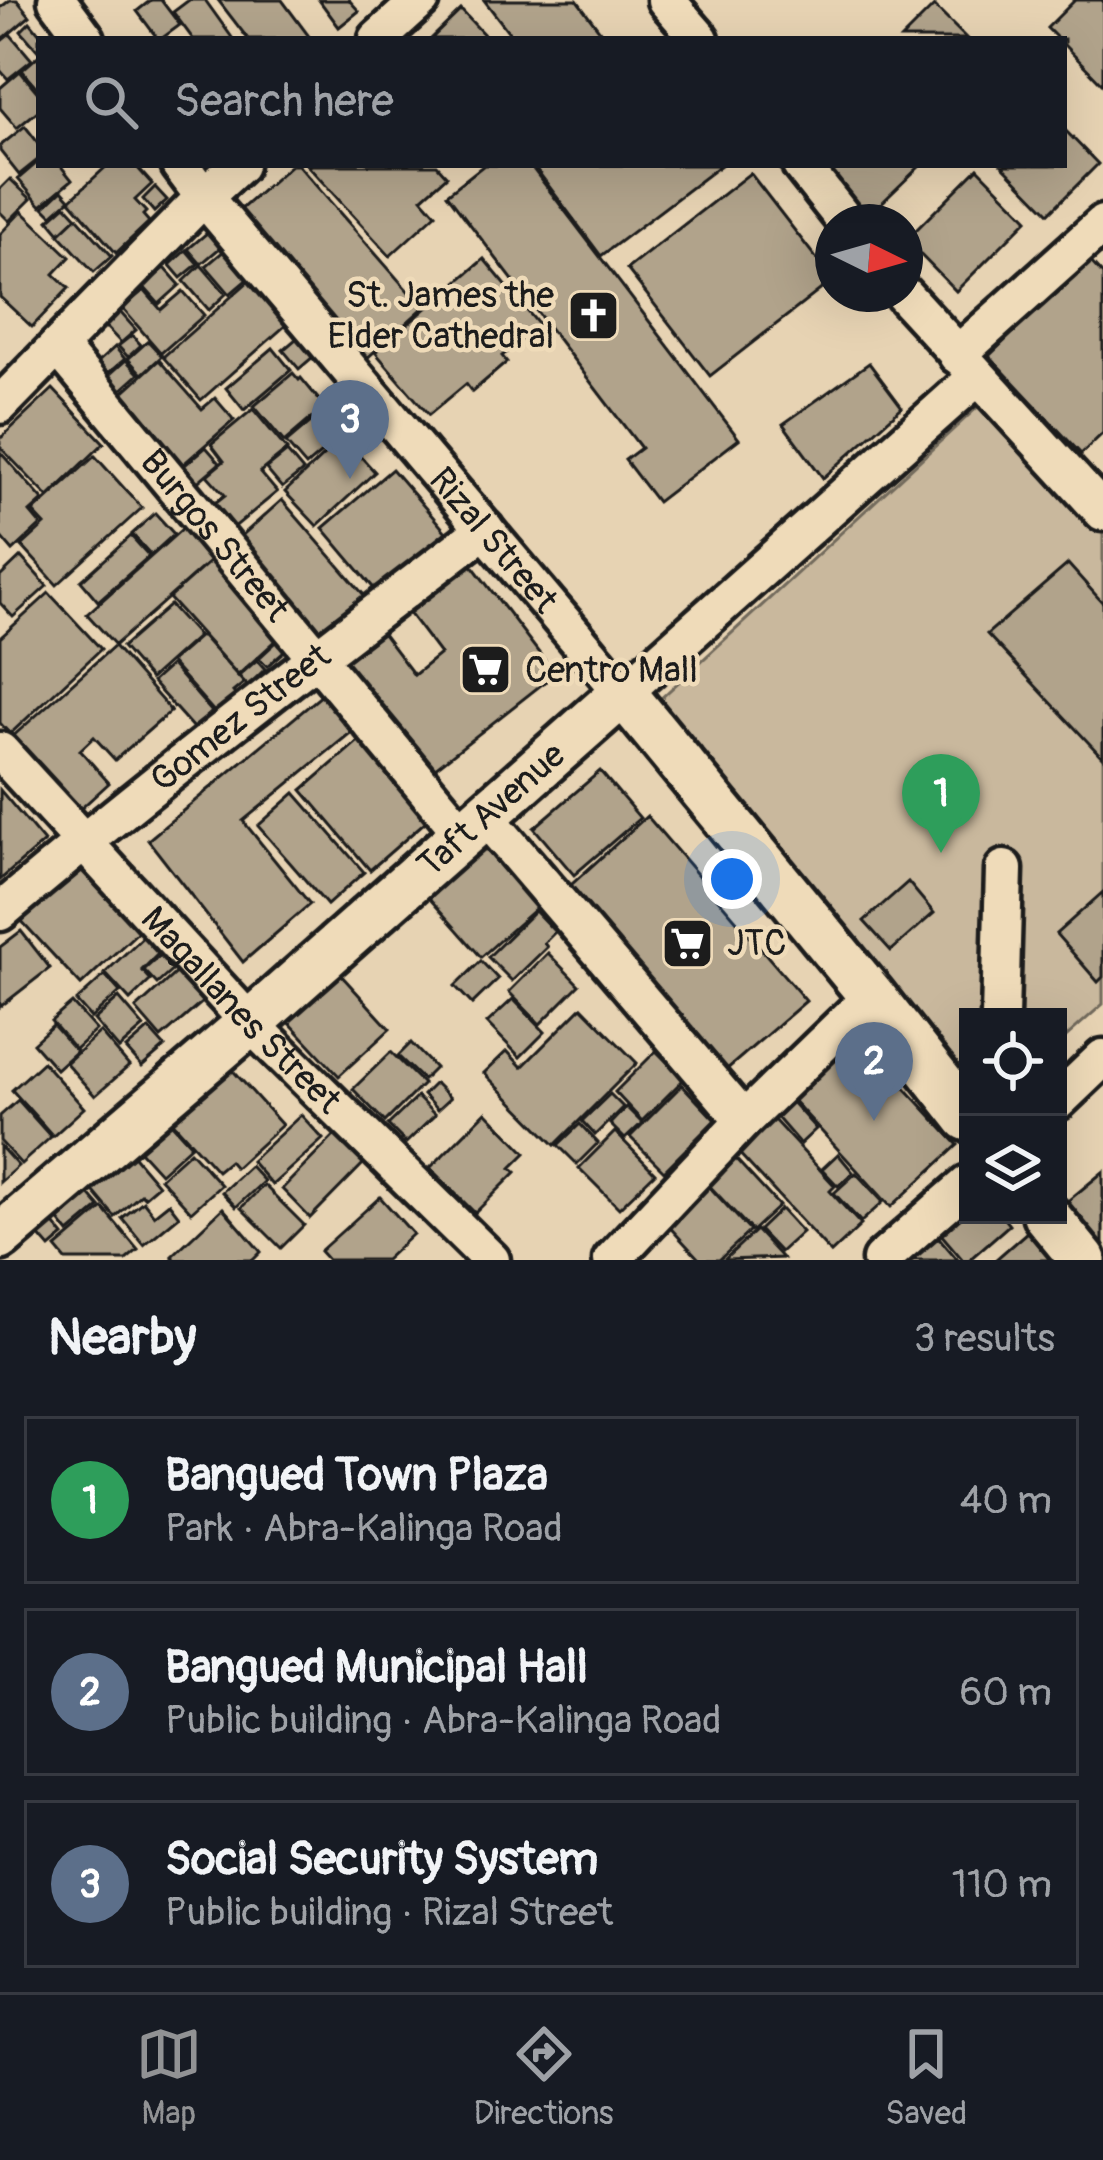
<!DOCTYPE html>
<meta charset="utf-8">
<style>
:root{--surface:#171b24;--page:#242831;--text:#f1f3f6;--muted:#9ea1a6;--line:#363941;--accent:#919294}
body{margin:0;font-family:Pangolin,sans-serif;background:var(--page);color:var(--text)}
.controls{position:absolute;right:36px;bottom:36px;display:grid;overflow:hidden;border-radius:0px;box-shadow:0 12px 48px #0002}
.controls button{width:108px;height:108px;display:grid;place-items:center;padding:0;border:0;border-bottom:3px solid var(--line);background:var(--surface);color:var(--text);font:60px sans-serif}
.compass{position:absolute;left:815px;top:204px;width:108px;height:108px;border-radius:50%;background:var(--surface);box-shadow:0 12px 48px #0002;rotate:95deg}
.you{position:absolute;left:732px;top:879px;width:42px;height:42px;margin:-30px;border:9px solid #fff;border-radius:50%;background:#1a73e8;box-shadow:0 0 0 18px #1a73e833}
.badge{display:grid;place-items:center;width:78px;height:78px;border-radius:50%;background:var(--accent);color:#fff;font-size:39px;font-weight:700}
.pin{position:absolute;translate:-50% -99px;filter:drop-shadow(0 3px 6px #0008)}
.pin::after{content:'';position:absolute;top:63px;width:42px;height:36px;background:inherit;clip-path:polygon(0 0,100% 0,50% 100%)}
.list{margin:0;padding:0;list-style:none}
h2{display:flex;justify-content:space-between;align-items:center;height:156px;margin:0;padding:0 48px;font-size:51px}
h2 small{font-size:39px;font-weight:400;color:var(--muted)}
.list li{display:grid;grid-template-columns:78px 1fr auto;gap:36px;align-items:center;box-sizing:border-box;height:168px;margin:0 24px 24px;padding:0 24px;border:3px solid var(--line);border-radius:0px}
.list b{display:block;font-size:45px;white-space:nowrap}
.list p{margin:0;font-size:39px;white-space:nowrap;color:var(--muted)}
.list em{font-size:39px;font-style:normal;color:var(--muted)}
.icon{flex:none;width:66px;height:66px;fill:none;stroke:currentColor;stroke-width:2;stroke-linecap:round;stroke-linejoin:round}
.map{position:relative;flex:none;width:1103px;height:1260px;overflow:hidden}
.search{position:absolute;background:var(--surface);box-shadow:0 12px 48px #0002;left:36px;right:36px;top:36px;height:132px;display:flex;align-items:center;gap:30px;box-sizing:border-box;padding:0 42px;border-radius:0px;color:var(--muted);font-size:45px}
.sheet{height:732px;background:var(--surface)}
nav{display:flex;justify-content:space-around;align-items:center;box-sizing:border-box;height:168px;border-top:3px solid var(--line);background:var(--surface);font-size:33px;color:var(--muted)}
nav a{display:grid;justify-items:center;gap:6px}
nav .on{color:var(--accent)}
.map>svg:first-child{display:block}
</style>
<div class="map">
<svg width="1103" height="1260" viewBox="0 0 1103 1260">
<rect width="100%" height="100%" fill="#e7d3b3"/>
<filter id="ink" filterUnits="userSpaceOnUse"><feTurbulence type="fractalNoise" baseFrequency=".00833" numOctaves="2"/><feDisplacementMap in="SourceGraphic" scale="24" xChannelSelector="R" yChannelSelector="G"/><feConvolveMatrix kernelMatrix="1 2 1 2 8 2 1 2 1" color-interpolation-filters="sRGB"/></filter>
<g filter="url(#ink)">
<polygon fill="#c9b89d" stroke="#726a5c" stroke-width="3" points="980,405 1103,534 1103,1004 1058,1044 1058,1017 968,1017 968,1085 657,702"/>
<g fill="#b1a38b" stroke="#1c1c1c" stroke-width="3">
<polygon points="10,0 17,0 30,16 4,38 0,34 0,8"/>
<polygon points="151,0 161,0 180,25 161,39 158,39 137,11"/>
<polygon points="189,0 205,0 233,39 193,39 173,12"/>
<polygon points="218,0 282,0 311,39 248,39"/>
<polygon points="319,0 349,0 359,11 339,27"/>
<polygon points="484,0 577,0 606,39 514,39"/>
<polygon points="1075,0 1103,0 1103,85 1064,45 1064,39 1058,39 1047,28"/>
<polygon points="934,6 967,39 901,39"/>
<polygon points="461,10 488,39 431,39"/>
<polygon points="30,22 44,39 39,39 39,52 21,31"/>
<polygon points="10,34 32,60 8,79 0,70 0,42"/>
<polygon points="38,56 39,57 39,90 22,70"/>
<polygon points="20,71 39,94 39,110 17,128 0,108 0,88"/>
<polygon points="25,126 39,144 39,159 19,175 0,151 0,146"/>
<polygon points="1064,129 1098,164 1049,213 1002,165 1064,165"/>
<polygon points="39,161 39,165 60,165 72,180 41,206 18,179"/>
<polygon points="108,165 135,165 152,184 135,200 146,212 143,215 149,222 116,253 70,200"/>
<polygon points="291,165 298,165 423,308 366,359 238,212"/>
<polygon points="307,165 437,165 447,176 422,198 436,214 390,256"/>
<polygon points="484,165 530,165 739,439 657,502 625,460 641,448 447,194"/>
<polygon points="533,165 721,165 601,256"/>
<polygon points="805,165 921,165 862,222"/>
<polygon points="978,168 1028,219 956,291 906,240"/>
<polygon points="750,173 833,280 710,376 627,269"/>
<polygon points="10,179 31,199 9,221 0,212 0,189"/>
<polygon points="155,187 167,200 154,212 143,199"/>
<polygon points="62,190 70,199 52,215 44,207"/>
<polygon points="66,205 77,217 60,233 49,220"/>
<polygon points="22,211 70,257 54,274 69,288 32,327 0,297 0,234"/>
<polygon points="77,217 112,256 94,272 59,234"/>
<polygon points="208,232 221,247 201,264 188,249"/>
<polygon points="226,249 250,277 230,294 206,266"/>
<polygon points="186,250 198,264 181,278 170,265"/>
<polygon points="484,259 539,325 502,356 507,362 472,392 466,384 429,415 375,352"/>
<polygon points="1089,260 1103,275 1103,433 1081,454 989,356"/>
<polygon points="201,265 226,294 209,310 184,281"/>
<polygon points="165,268 180,285 159,304 143,286"/>
<polygon points="257,274 295,317 201,400 163,357"/>
<polygon points="144,290 161,310 183,291 204,315 161,353 122,308"/>
<polygon points="120,312 136,330 121,343 105,326"/>
<polygon points="304,332 320,351 299,369 283,350"/>
<polygon points="132,335 141,345 128,357 118,346"/>
<polygon points="148,341 162,356 142,374 128,359"/>
<polygon points="115,347 125,359 106,375 96,364"/>
<polygon points="273,348 291,370 244,410 226,388"/>
<polygon points="126,360 139,374 120,391 107,377"/>
<polygon points="159,360 202,409 215,398 234,420 179,468 118,397"/>
<polygon points="869,363 902,407 823,478 783,424"/>
<polygon points="293,373 299,380 301,378 325,407 284,442 254,406"/>
<polygon points="53,389 104,443 48,497 0,447 0,439"/>
<polygon points="332,404 352,427 306,466 286,443"/>
<polygon points="253,409 287,450 260,472 277,492 226,534 206,510 225,495 207,475 224,461 211,444"/>
<polygon points="343,437 375,472 317,526 285,492"/>
<polygon points="206,447 220,463 187,491 173,475"/>
<polygon points="0,452 43,500 30,512 41,525 13,551 0,536"/>
<polygon points="287,452 303,471 282,488 266,469"/>
<polygon points="95,456 142,508 57,585 22,546 45,525 33,512"/>
<polygon points="392,469 446,532 377,592 323,528"/>
<polygon points="282,500 364,595 318,634 237,540"/>
<polygon points="155,513 174,534 151,555 132,534"/>
<polygon points="191,521 219,553 115,645 87,614"/>
<polygon points="131,536 149,556 98,601 81,581"/>
<polygon points="465,556 555,674 420,780 333,666 380,630 414,675 440,654 403,605"/>
<polygon points="21,557 47,586 13,617 0,603 0,577"/>
<polygon points="214,558 282,635 238,675 169,598"/>
<polygon points="1068,564 1103,603 1103,758 987,634"/>
<polygon points="49,593 101,649 10,734 0,723 0,638"/>
<polygon points="170,605 198,636 150,679 122,647"/>
<polygon points="201,635 244,683 233,692 237,697 217,715 170,662"/>
<polygon points="283,636 291,645 267,666 259,658"/>
<polygon points="114,646 171,711 115,760 94,737 80,750 109,783 77,812 11,738"/>
<polygon points="257,660 265,669 248,686 239,676"/>
<polygon points="171,665 212,712 194,729 152,682"/>
<polygon points="323,694 354,730 243,821 310,904 243,962 148,840"/>
<polygon points="371,730 440,809 370,870 302,790"/>
<polygon points="600,771 640,818 574,875 534,828"/>
<polygon points="0,790 44,842 0,880"/>
<polygon points="295,793 364,872 327,905 258,826"/>
<polygon points="647,816 806,1001 726,1070 571,885"/>
<polygon points="477,839 537,907 481,957 421,889"/>
<polygon points="80,858 144,926 81,985 18,917"/>
<polygon points="908,882 934,913 891,951 864,921"/>
<polygon points="1103,892 1103,977 1098,982 1056,934"/>
<polygon points="535,911 555,932 544,943 547,947 512,981 488,957"/>
<polygon points="21,931 50,968 0,1007 0,947"/>
<polygon points="147,933 162,950 142,970 151,980 130,1000 105,973"/>
<polygon points="163,953 176,967 157,984 144,970"/>
<polygon points="548,953 579,985 540,1024 509,992"/>
<polygon points="481,961 498,979 472,1004 455,986"/>
<polygon points="180,969 206,999 161,1038 136,1009"/>
<polygon points="340,974 390,1029 339,1076 288,1021"/>
<polygon points="105,975 120,992 91,1018 76,1001"/>
<polygon points="119,998 144,1027 119,1049 94,1020"/>
<polygon points="513,999 545,1032 520,1057 487,1023"/>
<polygon points="72,1003 96,1030 75,1049 51,1021"/>
<polygon points="582,1007 637,1063 555,1145 484,1073 507,1051 522,1067"/>
<polygon points="53,1025 76,1051 56,1069 33,1043"/>
<polygon points="149,1029 165,1047 142,1067 126,1049"/>
<polygon points="100,1032 129,1066 95,1096 66,1063"/>
<polygon points="856,1035 958,1145 891,1207 790,1097"/>
<polygon points="411,1043 435,1068 423,1080 398,1056"/>
<polygon points="656,1051 684,1079 642,1121 615,1092"/>
<polygon points="391,1052 423,1084 385,1122 353,1089"/>
<polygon points="43,1062 84,1108 53,1136 12,1090"/>
<polygon points="227,1064 282,1125 235,1168 229,1161 217,1171 169,1118"/>
<polygon points="435,1083 450,1098 437,1110 423,1095"/>
<polygon points="682,1085 715,1120 664,1171 630,1137"/>
<polygon points="610,1094 623,1107 595,1135 582,1121"/>
<polygon points="417,1097 435,1115 406,1143 388,1125"/>
<polygon points="18,1100 51,1137 21,1164 0,1141 0,1116"/>
<polygon points="790,1100 816,1129 800,1144 774,1114"/>
<polygon points="626,1107 642,1123 625,1139 610,1124"/>
<polygon points="161,1112 191,1145 160,1173 130,1140"/>
<polygon points="486,1112 526,1153 511,1168 516,1172 475,1213 430,1168"/>
<polygon points="301,1115 323,1139 272,1185 251,1161"/>
<polygon points="773,1119 835,1186 830,1191 861,1225 831,1253 737,1151"/>
<polygon points="580,1124 598,1143 577,1164 558,1145"/>
<polygon points="615,1132 655,1173 619,1208 579,1168"/>
<polygon points="336,1134 365,1162 310,1218 282,1189"/>
<polygon points="0,1146 18,1166 0,1182"/>
<polygon points="190,1151 221,1185 191,1212 160,1178"/>
<polygon points="130,1152 158,1185 144,1197 141,1194 115,1217 89,1186"/>
<polygon points="838,1154 853,1172 838,1186 822,1169"/>
<polygon points="732,1155 779,1206 752,1231 704,1180"/>
<polygon points="250,1166 264,1181 236,1207 222,1192"/>
<polygon points="1103,1172 1103,1250 1064,1204"/>
<polygon points="856,1173 883,1202 861,1222 834,1193"/>
<polygon points="705,1182 750,1231 719,1260 700,1260 664,1221"/>
<polygon points="80,1184 100,1207 69,1233 50,1209"/>
<polygon points="264,1185 304,1225 281,1248 241,1208"/>
<polygon points="380,1197 413,1234 385,1260 328,1260 320,1251"/>
<polygon points="143,1201 154,1215 169,1203 179,1216 144,1245 122,1218"/>
<polygon points="968,1201 968,1215 1001,1215 1009,1225 969,1260 963,1260 934,1226"/>
<polygon points="103,1208 138,1250 126,1260 66,1260 56,1248"/>
<polygon points="223,1208 261,1252 253,1260 176,1260 172,1256"/>
<polygon points="781,1209 802,1232 780,1252 759,1230"/>
<polygon points="46,1214 64,1236 50,1248 32,1227"/>
<polygon points="929,1226 958,1260 891,1260"/>
<polygon points="756,1230 782,1258 724,1260"/>
<polygon points="1027,1232 1051,1260 995,1260"/>
</g>
<g fill="none" stroke-linecap="round" stroke-linejoin="round">
<defs>
<g id="minor">
<polyline points="57,0 86,39"/>
<polyline points="666,0 700,39"/>
<polyline points="378,39 421,0"/>
<path id="s1" d="M180 165 204 197 623 693 977 377"/>
<polyline points="801,165 846,222"/>
<polyline points="903,294 1103,512"/>
<path id="s2" d="M58 346 462 833"/>
<polyline points="957,355 1103,224"/>
<polyline points="0,405 204,197 239,165"/>
<path id="s3" d="M0 751 250 1023 491 1260"/>
<polyline points="484,815 744,1120"/>
<path id="s4" d="M0 912C157 779 321 654 485 529"/>
<polyline points="1000,1017 1004,869"/>
<polyline points="1058,1101 1103,1058"/>
<polyline points="612,1260 744,1120 872,996"/>
<polyline points="881,1260 968,1184"/>
</g>
<g id="major">
<polyline points="1046,1215 1083,1260"/>
<path id="s5" d="M0 1237 250 1023 623 693 872 996 968 1118"/>
</g>
</defs>
<use href="#minor" stroke="#1c1c1c" stroke-width="45"/>
<use href="#major" stroke="#1c1c1c" stroke-width="54"/>
<use href="#minor" stroke="#efdbb9" stroke-width="36"/>
<use href="#major" stroke="#efdbb9" stroke-width="45"/>
</g>
</g>
<defs>
<symbol id="church-square" viewBox="-11 -11 22 22"><rect x="-9" y="-9" width="18" height="18" rx="4" fill="#1c1c1c" stroke="#efdbb9"/><path d="M-1.2-6h2.4v3.5h3.3v2.4h-3.3V6h-2.4V-.1h-3.3v-2.4h3.3Z" fill="#fff"/></symbol>
<symbol id="supermarket-square" viewBox="-11 -11 22 22"><rect x="-9" y="-9" width="18" height="18" rx="4" fill="#1c1c1c" stroke="#efdbb9"/><path d="M-6-5.5h2.5l.6 2H6L4.5 2H-2.5L-4.4-4H-6ZM-1.5 3.2a1.3 1.3 0 1 0 .1 0ZM3 3.2a1.3 1.3 0 1 0 .1 0Z" fill="#fff"/></symbol>
</defs>
<g fill-rule="evenodd">
<use href="#church-square" x="564" y="286" width="59" height="59"/>
<use href="#supermarket-square" x="456" y="640" width="59" height="59"/>
<use href="#supermarket-square" x="658" y="914" width="59" height="59"/>
</g>
<g text-anchor="middle" dominant-baseline="central" stroke-width="9" stroke-linejoin="round" paint-order="stroke">
<g font-size="36" fill="#1c1c1c" stroke="#efdbb9" text-anchor="start">
<text x="554" y="295" text-anchor="end">St. James the<tspan x="554" dy="41">Elder Cathedral</tspan></text>
<text x="525" y="670">Centro Mall</text>
<text x="727" y="943">JTC</text>
</g>
<g font-size="36" fill="#1c1c1c" stroke="#efdbb9">
<text stroke="none"><textPath href="#s2" startOffset="246">Burgos Street</textPath></text>
<text stroke="none"><textPath href="#s1" startOffset="489">Rizal Street</textPath></text>
<text stroke="none"><textPath href="#s4" startOffset="309">Gomez Street</textPath></text>
<text stroke="none"><textPath href="#s5" startOffset="651">Taft Avenue</textPath></text>
<text stroke="none"><textPath href="#s3" startOffset="354">Magallanes Street</textPath></text>
</g>
</g>
</svg>
<div class="controls">
<button><svg class="icon" aria-label="locate" viewBox="0 0 24 24"><circle cx="12" cy="12" r="6"/><path d="M12 2v4M12 18v4M2 12h4M18 12h4"/></svg></button>
<button><svg class="icon" aria-label="layers" viewBox="0 0 24 24"><path d="M12 4l9 5-9 5-9-5zM3 14l9 5 9-5"/></svg></button>
</div>
<svg class="compass" viewBox="-18 -18 36 36"><path d="M0-13l5 13h-10z" fill="#e53935"/><path d="M0 13l5-13h-10z" fill="#9ea1a6"/></svg>
<div class="you"></div>
<div class="pin badge" style="left:941px;top:853px;background:#2e9e5b">1</div>
<div class="pin badge" style="left:874px;top:1121px;background:#5c6f8a">2</div>
<div class="pin badge" style="left:350px;top:479px;background:#5c6f8a">3</div>
<div class="search"><svg class="icon" aria-label="search" viewBox="0 0 24 24"><circle cx="10" cy="10" r="6"/><path d="M15 15l6 6"/></svg>Search here</div>
</div>
<section class="sheet">
<h2>Nearby<small>3 results</small></h2>
<ul class="list">
<li><span class="badge" style="background:#2e9e5b">1</span><div><b>Bangued Town Plaza</b><p>Park · Abra-Kalinga Road</p></div><em>40 m</em></li>
<li><span class="badge" style="background:#5c6f8a">2</span><div><b>Bangued Municipal Hall</b><p>Public building · Abra-Kalinga Road</p></div><em>60 m</em></li>
<li><span class="badge" style="background:#5c6f8a">3</span><div><b>Social Security System</b><p>Public building · Rizal Street</p></div><em>110 m</em></li>
</ul>
</section>
<nav>
<a class="on"><svg class="icon" aria-label="map" viewBox="0 0 24 24"><path d="M3 6l6-2 6 2 6-2v14l-6 2-6-2-6 2zM9 4v14M15 6v14"/></svg>Map</a>
<a><svg class="icon" aria-label="directions" viewBox="0 0 24 24"><path d="M12 3l9 9-9 9-9-9zM9 14v-3h6M13 9l2 2-2 2"/></svg>Directions</a>
<a><svg class="icon" aria-label="saved" viewBox="0 0 24 24"><path d="M7 4h10v16l-5-4-5 4z"/></svg>Saved</a>
</nav>
